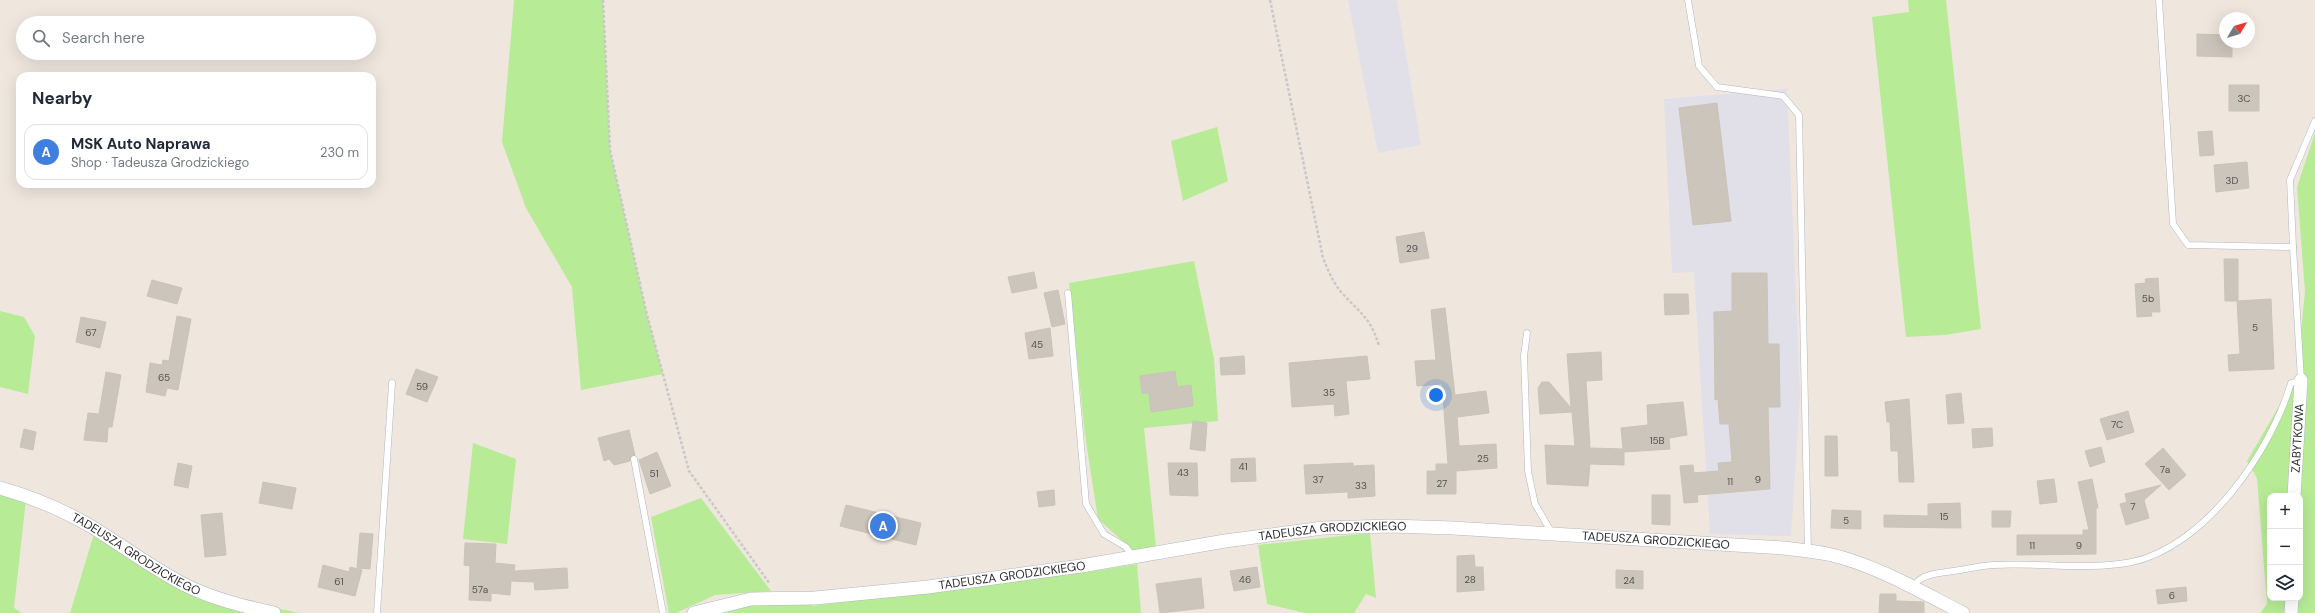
<!DOCTYPE html>
<meta charset="utf-8">
<style>
:root{--surface:#fff;--page:#f6f6f7;--text:#1f2937;--muted:#747a83;--line:#e0e1e3;--accent:#3b6aff}
body{margin:0;font-family:"DM Sans",sans-serif;background:var(--page);color:var(--text)}
.controls{position:absolute;right:12px;bottom:12px;display:grid;overflow:hidden;border-radius:8px;box-shadow:0 4px 16px #0002}
.controls button{width:36px;height:36px;display:grid;place-items:center;padding:0;border:0;border-bottom:1px solid var(--line);background:var(--surface);color:var(--text);font:20px sans-serif}
.compass{position:absolute;left:2219px;top:12px;width:36px;height:36px;border-radius:50%;background:var(--surface);box-shadow:0 4px 16px #0002;rotate:52deg}
.you{position:absolute;left:1436px;top:395px;width:14px;height:14px;margin:-10px;border:3px solid #fff;border-radius:50%;background:#1a73e8;box-shadow:0 0 0 6px #1a73e833}
.badge{display:grid;place-items:center;width:26px;height:26px;border-radius:50%;background:var(--accent);color:#fff;font-size:13px;font-weight:700}
.pin{position:absolute;translate:-50% -50%;border:2px solid #fff;box-shadow:0 1px 4px #0006}
.list{margin:0;padding:0;list-style:none}
h2{display:flex;justify-content:space-between;align-items:center;height:52px;margin:0;padding:0 16px;font-size:17px}
h2 small{font-size:13px;font-weight:400;color:var(--muted)}
.list li{display:grid;grid-template-columns:26px 1fr auto;gap:12px;align-items:center;box-sizing:border-box;height:56px;margin:0 8px 8px;padding:0 8px;border:1px solid var(--line);border-radius:12px}
.list b{display:block;font-size:15px;white-space:nowrap}
.list p{margin:0;font-size:13px;white-space:nowrap;color:var(--muted)}
.list em{font-size:13px;font-style:normal;color:var(--muted)}
.icon{flex:none;width:22px;height:22px;fill:none;stroke:currentColor;stroke-width:2;stroke-linecap:round;stroke-linejoin:round}
.map{position:relative;flex:none;width:2315px;height:613px;overflow:hidden}
.search{position:absolute;background:var(--surface);box-shadow:0 4px 16px #0002;left:16px;top:16px;width:360px;height:44px;display:flex;align-items:center;gap:10px;box-sizing:border-box;padding:0 14px;border-radius:22px;color:var(--muted);font-size:15px}
.panel{position:absolute;background:var(--surface);box-shadow:0 4px 16px #0002;left:16px;top:72px;width:360px;height:116px;border-radius:12px}
.map>svg:first-child{display:block}
</style>
<div class="map">
<svg width="2315" height="613" viewBox="0 0 2315 613">
<rect width="100%" height="100%" fill="#efe7de"/>
<g fill="#e1dfe8">
<polygon points="1348,0 1397,0 1421,145 1378,153"/>
<polygon points="1787,89 1800,394 1791,536 1710,534 1694,272 1672,273 1664,99"/>
</g>
<g fill="#b7eb96" fill-rule="evenodd">
<polygon points="514,0 603,0 610,150 647,315 663,374 581,390 572,287 526,208 502,142"/>
<polygon points="1908,0 1946,0 1981,329 1945,335 1906,337 1872,17 1909,12"/>
<polygon points="1217,127 1228,181 1183,201 1171,141"/>
<path d="M2315 133V613H2260L2267 604 2257 478 2247 461 2297 375 2305 291 2297 187ZM2270 496H2300V598H2270Z"/>
<polygon points="1194,261 1214,359 1218,421 1144,428 1156,547 1134,551 1098,519 1085,435 1069,283"/>
<polygon points="0,311 24,317 35,336 28,394 0,387"/>
<polygon points="473,443 516,459 507,544 463,539"/>
<polygon points="0,494 26,499 14,608 22,613 0,613"/>
<polygon points="701,498 771,591 715,595 676,613 669,613 651,517"/>
<polygon points="97,524 174,573 226,597 299,613 70,613"/>
<polygon points="1370,533 1376,598 1366,594 1354,613 1305,613 1267,604 1258,545"/>
<polygon points="1137,564 1141,613 694,613 735,602 815,598 812,606 1101,570"/>
</g>
<g fill="#cbc5bc" stroke="#cbc3b7">
<polygon points="2197,34 2225,35 2225,42 2232,42 2232,57 2197,56"/>
<rect x="2229" y="85" width="30" height="26"/>
<polygon points="1717,103 1731,221 1693,225 1679,108"/>
<polygon points="2212,131 2214,155 2200,156 2198,132"/>
<polygon points="2247,162 2249,188 2216,192 2214,165"/>
<polygon points="1424,232 1429,258 1400,263 1396,237"/>
<polygon points="2224,259 2238,259 2238,301 2271,299 2274,369 2229,371 2228,355 2240,354 2237,301 2225,301"/>
<polygon points="1034,272 1037,288 1012,293 1008,277"/>
<polygon points="1732,273 1767,273 1768,344 1779,344 1780,407 1768,407 1770,489 1697,495 1698,502 1684,503 1680,466 1693,465 1694,473 1719,471 1718,463 1732,462 1729,424 1720,424 1718,399 1715,400 1714,312 1732,311"/>
<polygon points="2158,278 2160,312 2151,312 2152,316 2137,317 2135,284 2146,283 2145,279"/>
<polygon points="152,280 182,288 177,304 147,296"/>
<polygon points="1058,290 1065,324 1052,327 1044,293"/>
<polygon points="1664,294 1688,294 1689,314 1665,315"/>
<polygon points="1445,308 1455,395 1486,391 1489,413 1457,417 1459,446 1496,444 1497,468 1456,471 1456,494 1427,494 1427,471 1436,471 1436,464 1448,464 1442,384 1417,386 1415,361 1436,360 1431,310"/>
<polygon points="177,316 191,319 178,390 167,388 165,396 146,392 150,363 162,365 163,360 169,361"/>
<polygon points="81,317 106,322 100,348 76,342"/>
<polygon points="1050,328 1053,356 1029,359 1025,333"/>
<polygon points="1601,352 1602,380 1586,381 1590,448 1623,449 1621,428 1648,425 1647,405 1683,402 1687,435 1669,438 1670,449 1624,452 1624,465 1590,464 1588,486 1547,484 1545,445 1575,446 1572,412 1540,414 1538,388 1542,382 1549,382 1571,408 1567,354"/>
<polygon points="1244,356 1245,374 1221,375 1220,358"/>
<polygon points="1367,356 1370,379 1346,381 1349,414 1335,416 1334,404 1292,407 1289,363"/>
<polygon points="416,369 438,377 427,402 406,394"/>
<polygon points="1175,371 1177,387 1191,385 1193,406 1151,412 1149,393 1142,393 1140,376"/>
<polygon points="106,372 121,375 112,427 108,427 107,442 84,440 88,413 99,414"/>
<polygon points="1961,393 1964,423 1948,424 1946,395"/>
<polygon points="1909,399 1914,482 1899,482 1898,451 1891,451 1890,422 1887,422 1885,402"/>
<polygon points="2128,411 2134,432 2107,440 2100,419"/>
<polygon points="1193,421 1207,423 1205,451 1190,449"/>
<polygon points="1992,428 1993,446 1973,448 1972,429"/>
<polygon points="24,429 36,432 33,450 20,447"/>
<polygon points="629,430 635,455 631,456 630,461 614,465 609,459 604,461 598,438"/>
<polygon points="1825,436 1837,436 1838,476 1825,476"/>
<polygon points="2101,447 2105,462 2090,467 2085,451"/>
<polygon points="2163,448 2186,475 2169,490 2145,464"/>
<polygon points="657,452 671,486 650,494 639,460"/>
<polygon points="1255,458 1256,481 1231,482 1231,459"/>
<polygon points="178,463 192,466 188,488 174,485"/>
<polygon points="1168,463 1197,463 1198,496 1170,495"/>
<polygon points="1353,463 1353,466 1374,465 1375,496 1348,498 1348,492 1306,494 1304,465"/>
<polygon points="2054,479 2057,502 2040,504 2037,481"/>
<polygon points="2092,479 2098,508 2096,508 2096,554 2017,555 2017,535 2083,535 2083,530 2089,530 2078,482"/>
<polygon points="263,482 296,488 292,509 259,503"/>
<polygon points="2161,485 2144,500 2149,518 2126,525 2120,504 2127,502 2125,494"/>
<polygon points="1054,490 1055,505 1039,507 1037,492"/>
<polygon points="1652,495 1670,495 1670,525 1652,524"/>
<polygon points="1960,503 1961,528 1884,527 1884,515 1928,516 1928,504"/>
<polygon points="846,505 921,523 916,545 840,526"/>
<polygon points="1832,510 1861,511 1861,529 1831,528"/>
<polygon points="1992,511 2011,511 2010,527 1992,527"/>
<polygon points="222,513 226,555 205,557 201,515"/>
<polygon points="360,533 373,534 370,569 357,568"/>
<polygon points="465,543 496,544 495,563 515,565 514,571 567,568 568,588 535,590 534,582 511,581 510,595 491,593 491,601 469,600 470,566 464,565"/>
<polygon points="1474,555 1475,567 1483,567 1484,590 1457,592 1457,556"/>
<polygon points="323,565 349,572 350,567 362,570 355,596 318,587"/>
<polygon points="1257,567 1260,587 1234,591 1230,571"/>
<polygon points="1616,570 1643,571 1643,589 1616,588"/>
<polygon points="1201,578 1204,608 1160,613 1156,584"/>
<polygon points="2186,587 2187,601 2158,604 2156,590"/>
<polygon points="1880,594 1896,594 1896,601 1924,602 1924,613 1879,613"/>
</g>
<g fill="none" stroke-linecap="round" stroke-linejoin="round">
<defs>
<g id="lane">
<polyline points="1688,0 1699,66 1717,87 1783,96 1799,115 1808,551"/>
<polyline points="2293,247 2290,180 2315,121"/>
<polyline points="1068,293 1086,504 1104,534 1126,547 1133,557"/>
<polyline points="1527,333 1524,356 1528,471 1535,504 1552,533"/>
<polyline points="634,459 663,613"/>
<path d="M1913 587C1915 585 1917 582 1919 580 1928 573 1942 573 1953 571 1966 569 1980 566 1993 565 2038 562 2086 571 2132 562 2206 546 2271 451 2291 383L2301 380 2293 247 2188 245 2173 224 2159 0"/>
<polyline points="377,613 392,383"/>
</g>
<g id="street">
<path id="s1" d="M0 488C32 497 63 510 92 527 123 546 152 568 185 585 213 599 243 606 274 613"/>
<path id="s2" d="M2294 496 2301 380"/>
<path id="s3" d="M694 613 751 599 815 598 928 587 1081 566 1225 541 1323 528 1390 526 1453 528 1783 548C1799 550 1816 551 1832 555 1878 566 1921 592 1963 613"/>
<polyline points="2291,613 2292,598"/>
</g>
</defs>
<use href="#lane" stroke="#b2b6c1" stroke-width="7"/>
<use href="#street" stroke="#b2b6c1" stroke-width="14"/>
<g stroke="#c8c8c8" stroke-width="2.5" stroke-dasharray="3 2" stroke-linecap="butt">
<polyline points="603,0 610,150 647,315 689,471 770,584"/>
<path d="M1270 0 1323 258C1328 270 1333 283 1342 293 1360 313 1371 318 1379 346"/>
</g>
<use href="#lane" stroke="#fff" stroke-width="6"/>
<use href="#street" stroke="#fff" stroke-width="13"/>
</g>
<g text-anchor="middle" dominant-baseline="central" stroke-width="3" stroke-linejoin="round" paint-order="stroke">
<g font-size="10" fill="#545351">
<text x="2244" y="98">3C</text>
<text x="2232" y="180">3D</text>
<text x="1412" y="248">29</text>
<text x="2148" y="298">5b</text>
<text x="2255" y="327">5</text>
<text x="91" y="332">67</text>
<text x="1037" y="344">45</text>
<text x="164" y="377">65</text>
<text x="422" y="386">59</text>
<text x="1329" y="392">35</text>
<text x="2117" y="424">7C</text>
<text x="1657" y="440">15B</text>
<text x="1483" y="458">25</text>
<text x="1243" y="466">41</text>
<text x="2165" y="469">7a</text>
<text x="1183" y="472">43</text>
<text x="654" y="473">51</text>
<text x="1318" y="479">37</text>
<text x="1758" y="479">9</text>
<text x="1730" y="481">11</text>
<text x="1442" y="483">27</text>
<text x="1361" y="485">33</text>
<text x="2133" y="506">7</text>
<text x="1944" y="516">15</text>
<text x="1846" y="520">5</text>
<text x="2032" y="545">11</text>
<text x="2079" y="545">9</text>
<text x="1245" y="579">46</text>
<text x="1470" y="579">28</text>
<text x="1629" y="580">24</text>
<text x="339" y="581">61</text>
<text x="480" y="589">57a</text>
<text x="2172" y="595">6</text>
</g>
<g font-size="12" fill="#2d2d2d" stroke="#fff">
<text stroke="none"><textPath href="#s2" startOffset="58">ZABYTKOWA</textPath></text>
<text stroke="none"><textPath href="#s3" startOffset="645">TADEUSZA GRODZICKIEGO</textPath></text>
<text stroke="none"><textPath href="#s3" startOffset="969">TADEUSZA GRODZICKIEGO</textPath></text>
<text stroke="none"><textPath href="#s1" startOffset="152">TADEUSZA GRODZICKIEGO</textPath></text>
<text stroke="none"><textPath href="#s3" startOffset="321">TADEUSZA GRODZICKIEGO</textPath></text>
</g>
</g>
</svg>
<div class="controls">
<button>+</button>
<button>−</button>
<button><svg class="icon" aria-label="layers" viewBox="0 0 24 24"><path d="M12 4l9 5-9 5-9-5zM3 14l9 5 9-5"/></svg></button>
</div>
<svg class="compass" viewBox="-18 -18 36 36"><path d="M0-13l5 13h-10z" fill="#e53935"/><path d="M0 13l5-13h-10z" fill="#747a83"/></svg>
<div class="you"></div>
<div class="pin badge" style="left:883px;top:526px;background:#3f7fe0">A</div>
<div class="search"><svg class="icon" aria-label="search" viewBox="0 0 24 24"><circle cx="10" cy="10" r="6"/><path d="M15 15l6 6"/></svg>Search here</div>
<section class="panel">
<h2>Nearby<small></small></h2>
<ul class="list">
<li><span class="badge" style="background:#3f7fe0">A</span><div><b>MSK Auto Naprawa</b><p>Shop · Tadeusza Grodzickiego</p></div><em>230 m</em></li>
</ul>
</section>
</div>
